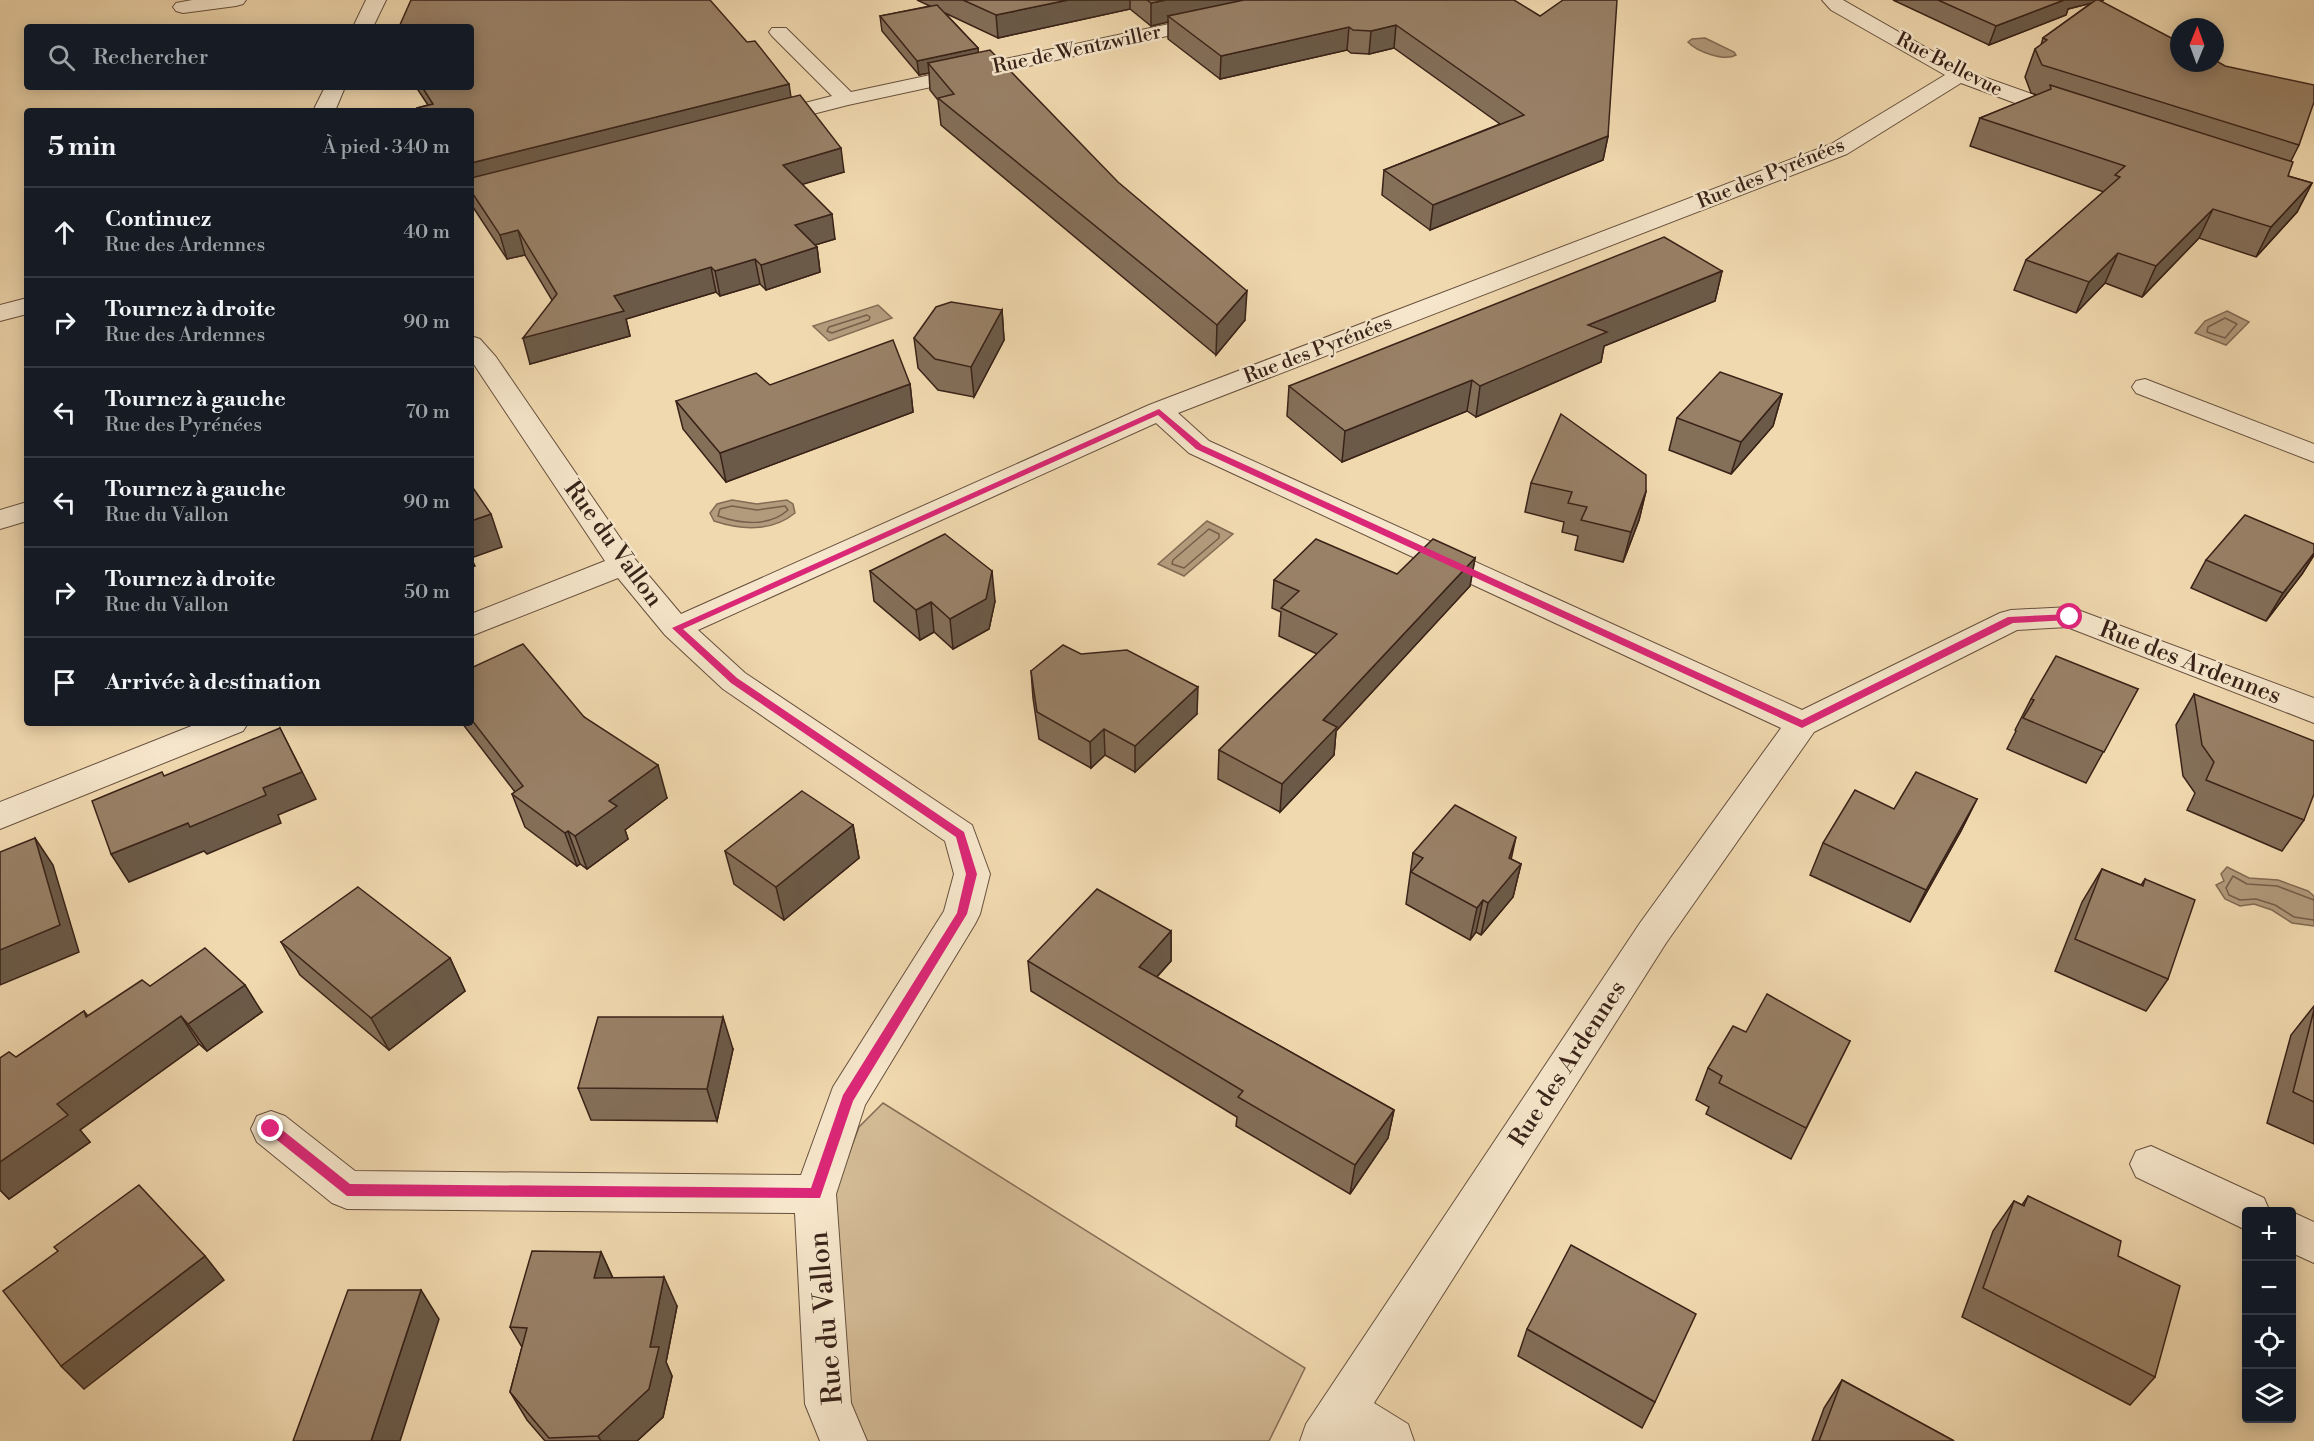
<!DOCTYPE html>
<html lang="fr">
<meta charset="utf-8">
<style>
:root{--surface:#171b24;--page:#20242c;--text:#f1f3f6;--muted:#9ea1a6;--line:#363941}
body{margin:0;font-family:"Libre Bodoni",serif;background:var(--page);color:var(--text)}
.controls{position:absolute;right:18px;bottom:18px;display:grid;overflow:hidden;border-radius:6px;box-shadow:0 3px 15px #0003}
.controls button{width:54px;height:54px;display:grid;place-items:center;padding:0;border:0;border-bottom:2px solid var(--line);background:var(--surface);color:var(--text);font:30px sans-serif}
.compass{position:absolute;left:2170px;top:18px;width:54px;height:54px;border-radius:50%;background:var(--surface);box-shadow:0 3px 15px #0003;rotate:1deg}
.stop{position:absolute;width:18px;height:18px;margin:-14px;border:4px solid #db2777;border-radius:50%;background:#fff}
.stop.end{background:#db2777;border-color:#fff;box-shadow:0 2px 6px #0008}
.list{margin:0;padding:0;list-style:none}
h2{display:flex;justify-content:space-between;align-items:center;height:78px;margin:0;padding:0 24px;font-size:26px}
h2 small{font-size:20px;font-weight:400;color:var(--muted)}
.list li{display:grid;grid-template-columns:39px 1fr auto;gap:18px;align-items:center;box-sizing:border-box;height:90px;padding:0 24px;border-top:2px solid var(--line)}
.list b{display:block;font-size:22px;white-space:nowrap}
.list p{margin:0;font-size:20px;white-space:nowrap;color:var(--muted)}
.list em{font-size:20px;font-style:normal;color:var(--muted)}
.icon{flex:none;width:33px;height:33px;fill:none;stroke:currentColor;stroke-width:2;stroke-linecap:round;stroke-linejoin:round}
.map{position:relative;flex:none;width:2314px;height:1441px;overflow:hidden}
.search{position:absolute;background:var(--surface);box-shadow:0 3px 15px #0003;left:24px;top:24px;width:450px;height:66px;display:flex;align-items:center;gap:15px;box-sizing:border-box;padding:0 21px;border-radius:6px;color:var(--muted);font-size:22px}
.panel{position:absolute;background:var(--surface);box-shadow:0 3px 15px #0003;left:24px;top:108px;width:450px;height:618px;border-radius:6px}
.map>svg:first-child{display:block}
</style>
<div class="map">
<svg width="2314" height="1441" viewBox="0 0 2314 1441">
<rect width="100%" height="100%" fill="#f1d9af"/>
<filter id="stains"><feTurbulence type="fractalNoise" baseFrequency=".00333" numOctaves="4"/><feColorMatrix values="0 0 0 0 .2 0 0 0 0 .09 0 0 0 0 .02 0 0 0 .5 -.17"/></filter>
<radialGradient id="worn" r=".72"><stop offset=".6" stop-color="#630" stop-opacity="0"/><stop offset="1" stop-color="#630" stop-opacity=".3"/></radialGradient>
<polygon fill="#d2ba95" stroke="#866e56" stroke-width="1.5" points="883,1103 1305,1368 1269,1441 867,1441 850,1405 834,1194 859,1127"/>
<g fill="#b29b7c" stroke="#826b54" stroke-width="1.5">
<path d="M1705 38 1734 52 1736 55C1724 62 1696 51 1688 42L1692 39Z"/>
<polygon points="878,305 892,318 829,341 813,326"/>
<polygon points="2227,311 2249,322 2226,345 2195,333 2205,321"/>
<path d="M732 500 757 504 787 500 793 504 795 513C772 532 741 530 714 521L710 513 717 504Z"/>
<polygon points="1207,521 1233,534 1184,576 1158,564"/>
<polygon points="2227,867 2249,878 2278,880 2308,891 2314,896 2314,926 2292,923 2272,910 2254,904 2240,906 2225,899 2216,885 2224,881 2221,874"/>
</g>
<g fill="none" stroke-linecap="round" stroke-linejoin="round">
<g stroke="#765e4a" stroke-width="1.5">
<polygon points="867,315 870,317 869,320 832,333 827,331 829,327"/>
<polygon points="2225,318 2237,324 2225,338 2207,332 2208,327"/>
<path d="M732 506 757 510 785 506 788 510C769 527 741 524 718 516L720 509Z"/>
<polygon points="1209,529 1219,534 1219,538 1184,568 1172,564 1173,560"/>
<polyline points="2314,900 2277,886 2247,884 2233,876 2226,888 2229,895 2240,900 2256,899 2275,905 2294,917 2314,920"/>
</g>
<defs>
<g id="street">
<polygon points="192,0 246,0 243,4 236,6 183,13 176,11 173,7 176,3"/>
<polygon points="366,0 386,0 373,27 353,27"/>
<polygon points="1822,0 1843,0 1967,71 2074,109 2077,114 2074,119 2066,120 2058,119 1961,83 1847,154 1178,413 1209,441 1802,710 2000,613 2011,610 2070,607 2314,698 2314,723 2067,627 2017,630 1814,732 1666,943 1374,1403 1408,1424 1414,1441 1300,1441 1306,1424 1640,923 1781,728 1189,453 1156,423 698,630 745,673 972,825 990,874 980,914 975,924 865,1105 836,1194 851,1403 867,1441 820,1441 805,1404 795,1213 347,1209 332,1203 257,1142 251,1129 257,1116 271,1111 285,1116 355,1171 801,1175 833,1087 944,911 954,874 945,841 723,689 665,635 618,578 471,636 471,614 605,561 471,360 471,336 480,339 496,357 634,558 681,614 1149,405 1831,144 1945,75 1831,10"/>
<polygon points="1211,15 1218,17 1221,21 1218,25 848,105 766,126 758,125 755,120 758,115 832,96 772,36 769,32 772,28 786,28 851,92"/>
<polygon points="325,87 345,87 335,111 313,111"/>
<polygon points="27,298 27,314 0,321 0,305"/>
<polygon points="2145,379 2314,444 2314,462 2136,393 2132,387 2136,381"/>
<polygon points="27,502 27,521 0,529 0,510"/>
<polygon points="199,723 248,723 243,731 0,829 0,802"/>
<polygon points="2151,1146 2264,1198 2270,1212 2246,1212 2246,1230 2136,1177 2130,1164 2136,1151"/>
<polygon points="2292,1212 2314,1222 2314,1263 2292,1253"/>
</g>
</defs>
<use href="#street" stroke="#67503e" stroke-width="2"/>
<use href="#street" fill="#f6e6cb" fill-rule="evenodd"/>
</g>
<g fill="#846f59" stroke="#392218" stroke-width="1.5">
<polygon points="917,0 1514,0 1608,136 1603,160 1430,230 1382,195 1384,170 1500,124 1394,48 1369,54 1351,53 1347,50 1220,79 1168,39 1168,22 1151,26 1130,9 998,38 945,13 978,48 978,53 1245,320 1216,355 941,125 938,100 930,90 929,73 919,75 882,31 880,16 930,6"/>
<polygon points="1893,0 2104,0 2100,1 2299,145 2291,161 2288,176 2312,183 2297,212 2256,257 2199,238 2142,297 2105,283 2076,313 2014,290 2026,260 2104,192 1970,146 1980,118 2037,95 2031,93 2025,77 2035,49 2041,45 2043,38 2091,3 2068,9 2066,15 1989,45"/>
<polygon points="416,87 471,87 791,98 844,172 802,184 835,239 814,245 817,247 820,272 766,290 760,284 720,296 716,292 626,319 630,336 530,364 552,300 525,255 507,259 471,204 471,111 418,111 417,108 428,105"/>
<polygon points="1722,271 1715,301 1604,346 1601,362 1476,417 1467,411 1342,462 1287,416 1289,386"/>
<polygon points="1002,310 1004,340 974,397 938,390 918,368 914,338"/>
<polygon points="910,384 913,412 726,482 683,429 676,401 770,385"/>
<polygon points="1782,394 1773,426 1731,474 1669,450 1677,418"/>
<polygon points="1531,483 1646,491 1639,520 1623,562 1575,550 1578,536 1562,532 1564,522 1525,512"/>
<polygon points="2314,544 2314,555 2302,574 2266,621 2191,588 2206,560"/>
<polygon points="1475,558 1470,586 1336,731 1334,755 1280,812 1218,779 1219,750 1317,654 1279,636 1281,612 1272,608 1274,580 1397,574"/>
<polygon points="870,571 995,601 989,629 953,649 934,632 920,640 874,601"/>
<polygon points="471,668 584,717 667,798 625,830 628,839 587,869 580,864 577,866 525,827 512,794 515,792 462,723 471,723"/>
<polygon points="1031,671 1197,714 1135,772 1105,755 1091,768 1039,739 1033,698"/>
<polygon points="2138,689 2086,783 2007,749 2016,731 2015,730 2031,699"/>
<polygon points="2194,694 2304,820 2282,851 2187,810 2195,793 2183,776 2176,725"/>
<polygon points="1977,799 1961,831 1910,922 1810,875 1823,843 1894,809"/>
<polygon points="853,825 859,858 784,920 734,884 725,851"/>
<polygon points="1413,853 1511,859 1521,864 1513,897 1481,935 1476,932 1470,940 1406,904"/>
<polygon points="2102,869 2141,885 2145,879 2168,979 2146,1011 2055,971 2082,902"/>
<polygon points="1171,931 1171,961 1157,977 1394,1110 1388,1138 1350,1194 1236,1126 1237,1117 1031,991 1028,961"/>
<polygon points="281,942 450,958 465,991 389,1050 300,975"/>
<polygon points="150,986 262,1012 207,1051 199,1044 80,1130 90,1142 9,1199 0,1190 0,1058 16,1057 84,1011 88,1016"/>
<polygon points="2314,1006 2314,1144 2267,1123 2291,1035"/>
<polygon points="1746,1032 1850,1041 1791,1159 1706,1114 1709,1107 1696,1100 1708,1068"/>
<polygon points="733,1049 717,1121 591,1120 578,1088"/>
<polygon points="2028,1196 2118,1256 2155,1377 2130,1405 1962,1317 1993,1231 2014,1201 2022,1205"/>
<polygon points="601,1252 613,1278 677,1306 666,1362 672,1376 663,1417 637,1441 545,1441 527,1420 510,1392 522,1347 510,1327"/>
<polygon points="1527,1329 1655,1402 1642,1428 1518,1356"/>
<polygon points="1842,1380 1954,1441 1812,1441 1824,1408"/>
</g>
<g fill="#6b5a48" stroke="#392218" stroke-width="1.5">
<polygon points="1068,0 1130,0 1130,9 998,38 996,15"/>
<polygon points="1166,0 1271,0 1168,16 1168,22 1151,26 1151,3"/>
<polygon points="2064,0 2104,0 2068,9 2066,15 1989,45 1996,26"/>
<polygon points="1396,25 1394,48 1369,54 1371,31"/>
<polygon points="1349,27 1347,50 1220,79 1221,56"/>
<polygon points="978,48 979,62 928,63 929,73 919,75 917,61"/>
<polygon points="789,84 792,104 471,186 471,163"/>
<polygon points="1608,136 1603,160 1430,230 1433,205"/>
<polygon points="841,148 844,172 787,189 783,165"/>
<polygon points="2312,183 2297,212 2256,257 2271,227"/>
<polygon points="2213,209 2199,238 2142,297 2156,266"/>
<polygon points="832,214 835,239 799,250 795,225"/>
<polygon points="518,230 525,255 507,259 500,235"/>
<polygon points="817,247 820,272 766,290 761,265"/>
<polygon points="2118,253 2105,283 2076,313 2089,282"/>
<polygon points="755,259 760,284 720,296 715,271"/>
<polygon points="711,267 716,292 626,319 630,336 530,364 523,338 614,296"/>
<polygon points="1722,271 1715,301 1604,346 1601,362 1476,417 1480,386 1588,325"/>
<polygon points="1247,291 1245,320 1216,355 1217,325"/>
<polygon points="1002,310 1004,340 974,397 971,367"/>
<polygon points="1472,380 1467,411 1342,462 1345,431"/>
<polygon points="910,384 913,412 726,482 720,453"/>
<polygon points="1782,394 1773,426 1731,474 1741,442"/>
<polygon points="1646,491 1639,520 1623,562 1631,532"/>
<polygon points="491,514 502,547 471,558 475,566 471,568 471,521"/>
<polygon points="2314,553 2314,555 2302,574 2266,621 2283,593"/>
<polygon points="1475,558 1470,586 1336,731 1334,755 1280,812 1282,784 1323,720"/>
<polygon points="992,571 995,601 989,629 953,649 950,619"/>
<polygon points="931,602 934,632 920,640 916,610"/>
<polygon points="1198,687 1197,714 1135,772 1135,746"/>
<polygon points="280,728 316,799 278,815 281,823 207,854 204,851 129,882 111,854 188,823 263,788"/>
<polygon points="1104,729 1105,755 1091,768 1090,742"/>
<polygon points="658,765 667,798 625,830 628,839 587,869 575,836 609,801"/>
<polygon points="1977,799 1961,831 1910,922 1926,890"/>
<polygon points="853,825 859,858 784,920 776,887"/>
<polygon points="568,831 580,864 577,866 565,833"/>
<polygon points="1516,837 1509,869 1521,864 1513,897 1481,935 1488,903 1509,858"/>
<polygon points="35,838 53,865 79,952 0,985 0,950"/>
<polygon points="1483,900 1476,932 1470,940 1477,908"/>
<polygon points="1171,931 1171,961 1139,996 1139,967"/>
<polygon points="450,958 465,991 389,1050 371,1018"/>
<polygon points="245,985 262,1012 207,1051 188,1024"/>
<polygon points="181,1016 199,1044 80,1130 90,1142 9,1199 0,1190 0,1162 57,1104"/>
<polygon points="723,1017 733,1049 717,1121 707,1089"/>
<polygon points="1394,1110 1388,1138 1350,1194 1355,1165"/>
<polygon points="601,1252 614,1281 594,1278"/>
<polygon points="205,1256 224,1280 84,1389 61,1366"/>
<polygon points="664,1277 677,1306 666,1362 672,1376 663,1417 637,1441 601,1441 598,1436 650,1347"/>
<polygon points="421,1290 439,1319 400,1441 371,1441"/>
</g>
<g fill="#998167" stroke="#392218" stroke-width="1.5">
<polygon points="411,0 710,0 747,42 755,41 789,84 471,163 471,111 419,111 417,108 433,104 422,87 471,87 471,27 399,27"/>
<polygon points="963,0 1068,0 996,15"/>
<polygon points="1147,0 1166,0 1151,3"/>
<polygon points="1244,0 1514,0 1540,16 1563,0 1617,0 1608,136 1433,205 1384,170 1524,115 1396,25 1371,31 1353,30 1349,27 1221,56 1168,16"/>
<polygon points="1938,0 2064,0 1996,26"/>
<polygon points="2096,0 2099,0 2179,42 2179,63 2215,63 2215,60 2225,66 2314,85 2314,102 2299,145 2042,65 2035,49 2047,40 2043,38"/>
<polygon points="937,5 978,48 917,61 880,16"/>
<polygon points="990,50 1118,182 1247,291 1217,325 938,98 954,94 928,63"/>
<polygon points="2050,85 2293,162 2288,176 2312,183 2271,227 2213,209 2156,266 2118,253 2089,282 2026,260 2120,177 2115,175 2125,166 1980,118 2051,89"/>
<polygon points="800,95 841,148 783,165 832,214 795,225 817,247 761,265 755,259 715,271 711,267 614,296 624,311 523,338 557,294 518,230 500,235 471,191 471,178"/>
<polygon points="1664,237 1722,271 1588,325 1607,332 1480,386 1472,380 1345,431 1289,386"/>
<polygon points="951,302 1002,310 971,367 935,359 914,338 936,307"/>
<polygon points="893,340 910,384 720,453 676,401 756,373 770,385"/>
<polygon points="1720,372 1782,394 1741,442 1677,418"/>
<polygon points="1561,414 1646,475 1646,491 1631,532 1581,520 1587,507 1568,503 1572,492 1531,483"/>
<polygon points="471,485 491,514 471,521"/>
<polygon points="2245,515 2314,544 2314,553 2283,593 2206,560"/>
<polygon points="945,534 992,571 986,599 950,619 931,602 916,610 870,571"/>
<polygon points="1316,539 1397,574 1433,539 1475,558 1323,720 1337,727 1282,784 1219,750 1337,634 1281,608 1299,591 1274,580"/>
<polygon points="523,644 584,717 658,765 609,801 617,806 575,836 568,831 565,833 512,794 523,786 471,719 471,668"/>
<polygon points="1063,645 1081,654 1127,650 1198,687 1135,746 1104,729 1090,742 1037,712 1031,671"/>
<polygon points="2056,656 2138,689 2104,752 2023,718 2034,700 2031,699"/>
<polygon points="2194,694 2314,741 2314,794 2304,820 2206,780 2214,762 2202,745"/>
<polygon points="280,728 302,772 263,788 266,795 190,827 188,823 111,854 92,801 162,772 164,776"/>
<polygon points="1916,772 1977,799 1926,890 1823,843 1855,790 1894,809"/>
<polygon points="802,791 853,825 776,887 725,851"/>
<polygon points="1455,805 1516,837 1509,858 1521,864 1488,903 1483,900 1477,908 1411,872 1423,858 1413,853"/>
<polygon points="35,838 60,925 0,950 0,852"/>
<polygon points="2102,869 2143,886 2145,879 2195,900 2168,979 2075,939"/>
<polygon points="358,887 450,958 371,1018 281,942"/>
<polygon points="1097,889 1171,931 1139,967 1394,1110 1355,1165 1238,1097 1243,1091 1028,961"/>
<polygon points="205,948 245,985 188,1024 181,1016 57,1104 68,1115 0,1162 0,1058 9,1052 16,1057 84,1011 86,1017 142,980 150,986"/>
<polygon points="1767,994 1850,1041 1806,1128 1719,1083 1722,1076 1708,1068 1733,1026 1746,1032"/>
<polygon points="2314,1010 2314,1102 2293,1092"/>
<polygon points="598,1017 723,1017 707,1089 578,1088"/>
<polygon points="139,1185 205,1256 61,1366 3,1291 58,1251 54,1247"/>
<polygon points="2028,1196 2121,1241 2118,1256 2180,1286 2155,1377 1983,1288 2014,1201 2024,1206"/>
<polygon points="1571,1245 1696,1314 1655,1402 1527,1329"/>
<polygon points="532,1251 601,1252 594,1278 664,1277 650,1347 659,1347 649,1389 598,1436 549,1438 510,1392 527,1328 510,1327"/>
<polygon points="348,1290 421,1290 371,1441 293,1441"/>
<polygon points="1842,1380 1954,1441 1819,1441"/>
</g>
<polygon fill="#db2777" points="1159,409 1202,445 1802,720 2008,617 2070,614 2075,617 2070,620 2013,623 1802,728 1196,449 1158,415 683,629 737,678 964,832 977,874 967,914 853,1101 820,1198 347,1196 267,1132 267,1125 276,1125 350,1184 811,1188 843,1095 957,913 966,874 956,837 731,683 672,628"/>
<g text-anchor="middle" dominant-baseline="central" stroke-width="5" stroke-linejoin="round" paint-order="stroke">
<g font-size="20" fill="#392218" stroke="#f6e6cb">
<text transform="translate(1077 50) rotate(-12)">Rue de Wentzwiller</text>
<text transform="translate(1949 65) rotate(27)">Rue Bellevue</text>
<text transform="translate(1771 174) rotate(-22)">Rue des Pyrénées</text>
<text transform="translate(1318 350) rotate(-21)">Rue des Pyrénées</text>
</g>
<g font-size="24" fill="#392218" stroke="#f6e6cb">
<text transform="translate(613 544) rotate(54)">Rue du Vallon</text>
<text transform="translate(2190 663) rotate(21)">Rue des Ardennes</text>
<text transform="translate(1568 1064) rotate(-57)">Rue des Ardennes</text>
</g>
<g font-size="28" fill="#392218" stroke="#f6e6cb">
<text transform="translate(826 1318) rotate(-95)">Rue du Vallon</text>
</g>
</g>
<rect width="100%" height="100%" filter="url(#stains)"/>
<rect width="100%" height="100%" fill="url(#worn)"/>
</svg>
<div class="controls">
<button>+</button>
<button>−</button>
<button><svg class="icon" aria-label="locate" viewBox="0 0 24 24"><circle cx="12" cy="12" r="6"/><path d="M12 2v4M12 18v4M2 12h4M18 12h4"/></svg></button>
<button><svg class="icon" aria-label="layers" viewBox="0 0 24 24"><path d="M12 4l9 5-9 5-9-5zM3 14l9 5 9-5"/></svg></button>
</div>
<svg class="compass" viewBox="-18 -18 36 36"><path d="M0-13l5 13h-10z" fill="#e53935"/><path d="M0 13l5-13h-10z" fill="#9ea1a6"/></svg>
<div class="stop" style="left:2070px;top:617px"></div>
<div class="stop end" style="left:271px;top:1129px"></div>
<div class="search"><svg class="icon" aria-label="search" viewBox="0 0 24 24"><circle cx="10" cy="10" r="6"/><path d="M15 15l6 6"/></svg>Rechercher</div>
<section class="panel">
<h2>5 min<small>À pied · 340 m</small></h2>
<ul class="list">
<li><svg class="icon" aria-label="ahead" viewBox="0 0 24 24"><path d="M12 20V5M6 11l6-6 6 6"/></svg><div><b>Continuez</b><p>Rue des Ardennes</p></div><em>40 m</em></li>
<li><svg class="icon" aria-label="right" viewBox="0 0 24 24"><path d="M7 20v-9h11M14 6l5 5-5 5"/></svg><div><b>Tournez à droite</b><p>Rue des Ardennes</p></div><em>90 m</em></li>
<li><svg class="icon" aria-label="left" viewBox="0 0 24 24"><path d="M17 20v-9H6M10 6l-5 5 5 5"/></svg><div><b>Tournez à gauche</b><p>Rue des Pyrénées</p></div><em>70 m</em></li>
<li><svg class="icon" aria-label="left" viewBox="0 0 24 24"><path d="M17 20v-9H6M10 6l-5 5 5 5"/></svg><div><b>Tournez à gauche</b><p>Rue du Vallon</p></div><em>90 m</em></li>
<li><svg class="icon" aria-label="right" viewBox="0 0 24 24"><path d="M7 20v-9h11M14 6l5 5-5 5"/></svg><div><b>Tournez à droite</b><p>Rue du Vallon</p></div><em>50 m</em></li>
<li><svg class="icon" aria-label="arrive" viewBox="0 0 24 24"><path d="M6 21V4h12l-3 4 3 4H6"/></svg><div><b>Arrivée à destination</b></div></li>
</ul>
</section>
</div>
